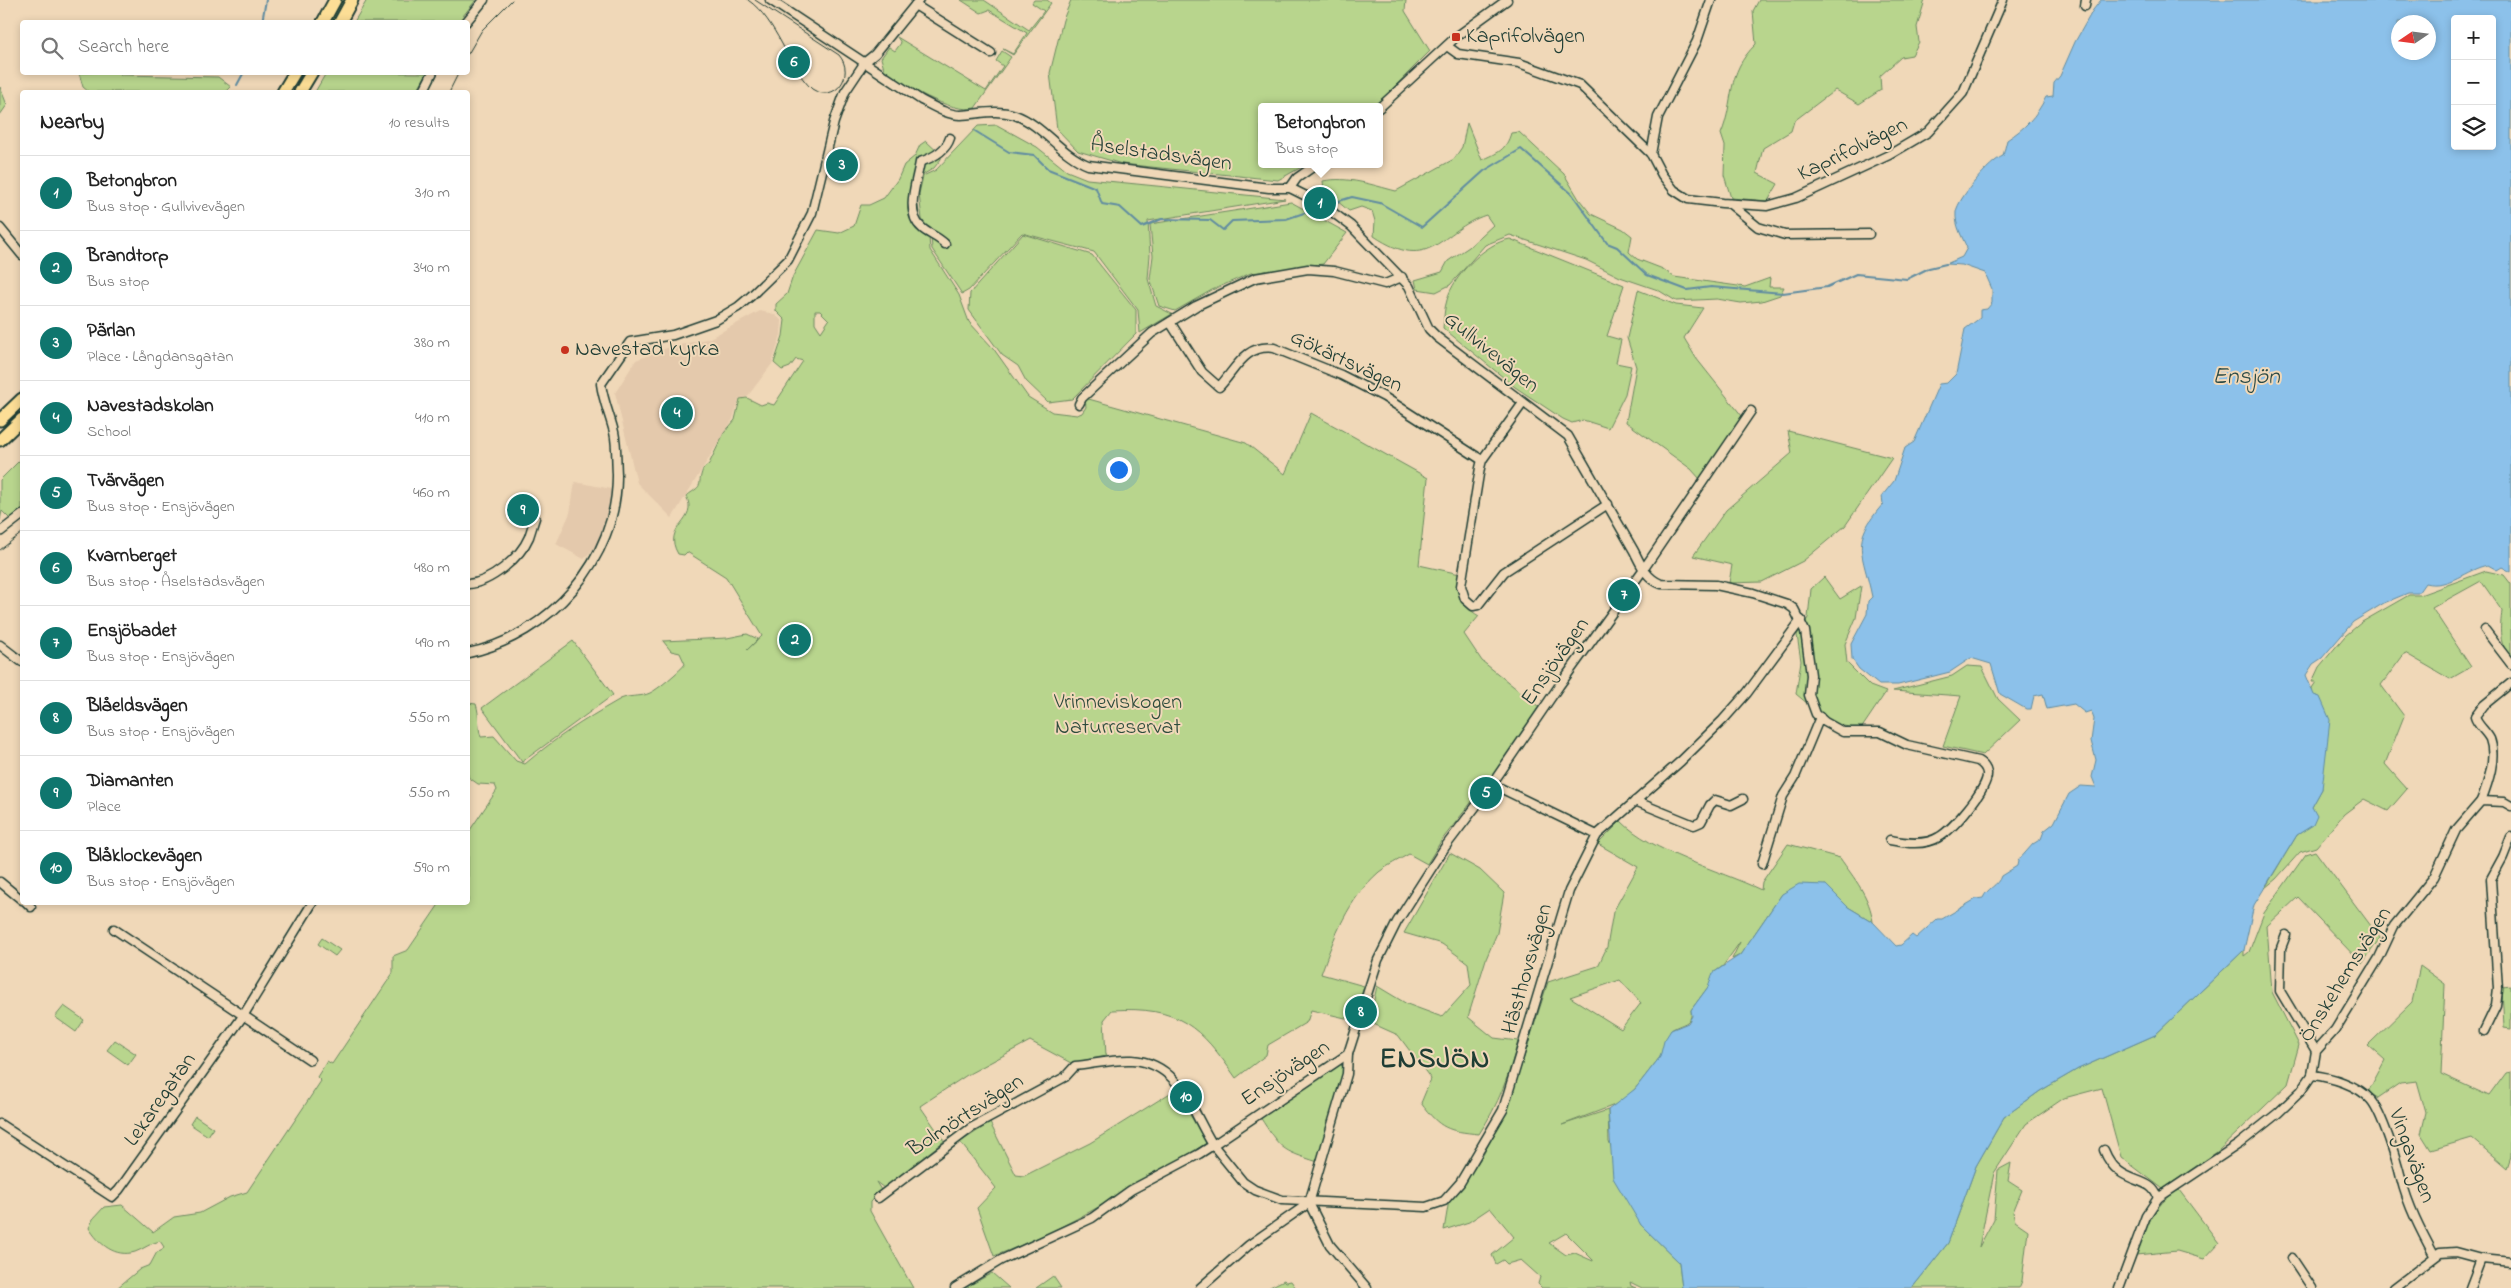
<!DOCTYPE html>
<meta charset="utf-8">
<style>
:root{--surface:#fff;--page:#f6f6f6;--text:#222;--muted:#767676;--line:#e0e0e0;--accent:#0f766e}
body{margin:0;font-family:"Indie Flower",sans-serif;background:var(--page);color:var(--text)}
.controls{position:absolute;right:15px;top:15px;display:grid;overflow:hidden;border-radius:5px;box-shadow:0 2px 8px #0003}
.controls button{width:45px;height:45px;display:grid;place-items:center;padding:0;border:0;border-bottom:1px solid var(--line);background:var(--surface);color:var(--text);font:25px sans-serif}
.compass{position:absolute;left:2391px;top:15px;width:45px;height:45px;border-radius:50%;background:var(--surface);box-shadow:0 2px 8px #0003;rotate:257deg}
.you{position:absolute;left:1118px;top:469px;width:18px;height:18px;margin:-12px;border:4px solid #fff;border-radius:50%;background:#1a73e8;box-shadow:0 0 0 8px #1a73e833}
.badge{display:grid;place-items:center;width:32px;height:32px;border-radius:50%;background:var(--accent);color:#fff;font-size:16px;font-weight:700}
.pin{position:absolute;translate:-50% -50%;border:2px solid #fff;box-shadow:0 1px 5px #0006}
.popup{position:absolute;left:1258px;top:103px;width:125px;height:65px;box-sizing:border-box;display:grid;place-content:center;border-radius:5px;background:var(--surface);filter:drop-shadow(0 1px 4px #0005);font-size:16px;white-space:nowrap;color:var(--muted)}
.popup b{font-size:19px;color:var(--text)}
.popup::after{content:'';position:absolute;left:50%;top:100%;margin-left:-10px;border:10px solid transparent;border-top-color:var(--surface)}
.list{margin:0;padding:0;list-style:none}
h2{display:flex;justify-content:space-between;align-items:center;height:65px;margin:0;padding:0 20px;font-size:21px}
h2 small{font-size:16px;font-weight:400;color:var(--muted)}
.list li{display:grid;grid-template-columns:32px 1fr auto;gap:15px;align-items:center;box-sizing:border-box;height:75px;padding:0 20px;border-top:1px solid var(--line)}
.list b{display:block;font-size:19px;white-space:nowrap}
.list p{margin:0;font-size:16px;white-space:nowrap;color:var(--muted)}
.list em{font-size:16px;font-style:normal;color:var(--muted)}
.icon{flex:none;width:28px;height:28px;fill:none;stroke:currentColor;stroke-width:2;stroke-linecap:round;stroke-linejoin:round}
.map{position:relative;flex:none;width:2511px;height:1288px;overflow:hidden}
.search{position:absolute;background:var(--surface);box-shadow:0 2px 8px #0003;left:20px;top:20px;width:450px;height:55px;display:flex;align-items:center;gap:12px;box-sizing:border-box;padding:0 18px;border-radius:5px;color:var(--muted);font-size:19px}
.panel{position:absolute;background:var(--surface);box-shadow:0 2px 8px #0003;left:20px;top:90px;width:450px;height:815px;border-radius:5px}
.map>svg:first-child{display:block}
</style>
<div class="map">
<svg width="2511" height="1288" viewBox="0 0 2511 1288">
<rect width="100%" height="100%" fill="#f0d8b8"/>
<filter id="ink" filterUnits="userSpaceOnUse"><feTurbulence type="fractalNoise" baseFrequency=".02" numOctaves="2"/><feDisplacementMap in="SourceGraphic" scale="10" xChannelSelector="R" yChannelSelector="G"/><feConvolveMatrix kernelMatrix="1 2 1 2 8 2 1 2 1" color-interpolation-filters="sRGB"/></filter>
<g filter="url(#ink)">
<g fill="#e4c9ac">
<polygon points="760,311 774,314 782,321 781,335 772,364 747,397 739,399 733,419 672,518 637,483 615,393 636,360 667,348 710,338"/>
<polygon points="575,482 612,489 609,508 599,538 594,548 584,559 556,544 570,513"/>
</g>
<g fill="#b8d58d" stroke="#6c8960" fill-rule="evenodd">
<polygon points="341,0 346,0 334,22 329,22"/>
<polygon points="367,0 476,0 458,22 354,22"/>
<polygon points="961,0 984,0 1029,30 1044,11 1032,3 1034,0 1047,0 1051,3 1013,55 1003,49 1013,54 1027,33 989,10 981,13"/>
<polygon points="1071,0 1406,0 1405,11 1430,51 1374,107 1261,107 1261,164 1307,164 1278,180 1122,164 1078,151 1057,129 1050,73 1063,20"/>
<path d="M1759 0H1925L1917 27 1919 42 1912 55 1901 57 1880 76 1881 90 1859 104 1835 90 1794 121 1791 131 1763 148 1757 173 1778 184 1768 201 1731 198 1724 175 1725 146 1721 134C1735 101 1725 74 1756 44L1753 11Z"/>
<path d="M897 37 986 91 1003 66 996 61 1002 51 1011 57 975 108C952 114 901 85 884 69L881 58 889 47 895 51 901 43Z"/>
<polygon points="117,72 121,75 218,77 231,87 226,92 89,92 83,87 79,73"/>
<polygon points="326,73 326,72 427,73 416,92 315,92"/>
<polygon points="0,87 7,105 0,115"/>
<path d="M1467 123 1482 160C1498 153 1506 150 1511 133L1519 132 1564 174 1579 199 1591 214 1623 229 1632 236 1629 252 1637 259 1663 269 1674 277 1745 287 1770 278 1769 287H1784L1780 295 1762 301 1741 303 1717 299 1676 301 1658 290 1620 277 1586 260 1510 235 1485 245 1450 285 1436 292 1417 289 1415 280 1442 272 1448 261 1469 247 1493 225 1486 215C1440 230 1432 275 1374 236L1375 221 1372 211 1361 207 1349 211 1324 190 1323 181C1348 176 1372 185 1396 191L1454 159 1462 147Z"/>
<polygon points="997,125 1037,147 1067,171 1087,179 1285,199 1148,221 1150,255 1148,279 1156,306 1172,314 1140,333 1138,310 1094,252 1022,233 969,290 962,294 932,249 931,236 922,219 919,194 923,176 936,170 978,126"/>
<path d="M926 141 941 155V159L934 168 921 176 916 194 920 219 929 237 930 250 959 295 969 322 993 348 1028 397 1052 412 1077 415 1082 413 1086 407 1085 398 1246 443 1285 474 1311 413 1428 478 1419 565 1460 574C1461 596 1459 604 1479 616L1464 634 1482 661 1539 707 1492 776 1441 841 1427 864 1409 854C1399 860 1388 865 1379 872 1348 899 1334 937 1321 974L1364 986 1354 1020 1311 1010 1307 1022 1268 1045 1266 1055 1236 1078C1200 1026 1179 1006 1112 1010L1104 1020 1106 1056 1071 1063 1030 1041 967 1075 920 1106 944 1141 884 1188 876 1182 881 1190 870 1202V1211L913 1288H117L140 1269 150 1265 157 1252 161 1251 164 1247 160 1241C150 1243 144 1249 135 1252 115 1258 99 1244 89 1228L93 1219 104 1207 122 1205 153 1232 174 1217 200 1213 230 1197 247 1192 321 1081 317 1077 327 1061 332 1064 393 973V956L408 950 440 903 468 902V833L497 790 495 785 478 784 468 777V703L476 704C480 716 477 725 481 737L494 736 516 761 525 764C554 739 584 720 617 701 627 694 640 698 650 693 657 690 681 670 685 664L680 653 671 651 663 641 727 638 747 634 758 639 747 650 762 636 726 577 687 552 684 555 678 554C661 525 700 521 686 496 706 483 696 488 703 469L709 464 724 433 735 420 740 399 747 398 761 405 767 403 774 405 803 361 796 359 790 367 782 370 774 363 783 336 785 320 776 311V304L787 294 793 276 818 230 839 233 854 226 861 205H869L884 198 898 179 904 165 915 156 920 145ZM815 311H820L829 320 821 332 815 323Z"/>
<polygon points="1291,202 1347,233 1323,264 1251,273 1212,290 1175,311 1159,306 1150,279 1153,256 1150,224"/>
<polygon points="1023,234 1092,255 1136,310 1136,334 1072,399 1048,402 1026,381 1018,366 1002,355 969,310 970,293"/>
<path d="M1510 239 1624 285 1607 336 1621 340 1616 363 1631 366 1625 394 1608 428 1583 420 1572 423 1563 419 1515 387 1443 328C1444 319 1444 309 1447 300 1453 276 1485 243 1510 239Z"/>
<polygon points="1638,290 1676,305 1703,308 1684,338 1696,358 1742,416 1700,479 1691,469 1626,422 1636,367 1627,338"/>
<polygon points="1788,431 1892,458 1845,526 1803,561 1762,582 1729,583 1732,565 1693,556 1726,510 1792,453"/>
<polygon points="22,458 22,509 10,519 2,511 0,520 0,480"/>
<path d="M2486 571 2504 575 2511 584V657C2498 643 2500 629 2502 611L2481 581 2432 608 2471 667 2450 679 2405 653 2381 685 2404 716 2385 764 2407 789 2388 811 2364 799 2344 814 2316 847 2300 852 2276 879 2265 888 2297 835 2312 825V807L2322 789 2312 688 2316 682H2312L2319 667 2345 636 2362 622 2409 595H2420Z"/>
<polygon points="1824,577 1840,599 1861,586 1856,618 1845,644 1847,663 1870,686 1886,692 1861,729 1832,724 1796,694 1801,661 1797,635 1808,618 1811,589"/>
<polygon points="573,641 613,695 522,762 482,708"/>
<polygon points="1967,666 1982,667 1998,699 2020,720 1983,755 1943,746 1961,696 1893,691 1952,676"/>
<path d="M1621 821C1651 852 1719 870 1761 890L1762 882 1788 844 1840 858C1854 878 1870 897 1873 922L1848 907 1826 885 1782 894 1740 955 1732 959 1740 942 1723 966 1713 973 1708 987 1691 1010C1693 1025 1681 1023 1671 1030L1660 1057 1635 1089 1620 1103 1562 1125 1608 1110 1609 1142 1641 1225 1679 1262 1682 1288H1642L1630 1282 1631 1286 1636 1288H1542L1538 1284 1540 1277 1521 1260 1507 1264 1503 1260 1496 1264 1492 1255 1514 1237 1490 1208 1469 1222 1444 1230 1449 1200 1461 1187 1483 1155 1507 1110 1548 982 1598 966 1607 947 1613 912 1638 867 1598 844ZM1620 980 1641 1003 1621 1029 1570 997ZM1566 1233 1593 1260V1261L1575 1253 1566 1255 1549 1243Z"/>
<polygon points="2315,851 2380,938 2362,964 2298,897 2267,926 2272,992 2299,1045 2288,1084 2217,1152 2163,1189 2121,1157 2102,1088 2064,1098 2026,1124 1994,1173 1979,1247 1994,1219 1998,1170 2011,1163 2008,1181 2022,1190 2013,1212 2015,1221 2028,1230 2022,1281 2019,1288 1912,1288 1948,1243 1976,1166 2004,1117 2040,1091 2078,1069 2155,1035 2244,950 2244,956 2249,952 2264,913 2306,854"/>
<path d="M1450 853 1480 870 1504 893 1497 933 1486 959 1468 1017 1494 1038 1518 1041C1509 1075 1499 1104 1479 1134 1448 1131 1440 1129 1421 1103L1431 1079 1398 1035 1369 1022 1377 986 1407 1004 1442 1017 1471 985 1468 963 1442 944 1404 933Z"/>
<polygon points="322,938 340,950 335,956 318,944"/>
<polygon points="2420,966 2445,984 2441,1074 2489,1096 2506,1073 2511,1072 2511,1156 2507,1168 2472,1138 2431,1150 2421,1134 2426,1113 2417,1081 2400,1083 2378,1098 2368,1092 2385,1060 2368,1045 2412,1002"/>
<polygon points="2511,986 2511,1029 2504,1028 2502,987"/>
<polygon points="64,1006 84,1020 76,1032 55,1017"/>
<polygon points="115,1040 136,1054 128,1065 107,1050"/>
<path d="M1340 1064 1345 1069 1318 1162C1280 1150 1281 1149 1260 1117Z"/>
<path d="M1175 1090 1207 1143C1138 1184 1070 1228 994 1256L977 1208 996 1188 960 1142 990 1123 1016 1175 1024 1176 1090 1143Z"/>
<polygon points="195,1116 213,1128 208,1136 190,1124"/>
<path d="M2179 1190 2219 1243 2204 1259 2177 1251 2136 1255C2147 1227 2152 1205 2179 1190Z"/>
<polygon points="992,1273 1009,1288 965,1288"/>
<polygon points="1053,1276 1061,1288 1036,1288"/>
<polygon points="1284,1280 1286,1282 1291,1281 1296,1288 1268,1288"/>
</g>
<path fill="#8cc1ea" stroke="#608ca1" fill-rule="evenodd" d="M2101 0H2511V572L2502 567 2497 570 2488 565C2466 569 2449 589 2425 583L2418 593H2408L2384 603 2353 622 2322 658 2313 664 2306 675 2314 695 2320 697 2330 720 2322 789 2312 807 2317 816 2313 825 2297 835 2254 905 2244 950 2155 1035 2078 1069 2040 1091 2004 1117 1976 1166 1948 1243 1912 1288H1682L1679 1262 1641 1225 1613 1178 1608 1110 1635 1089 1660 1057 1664 1041 1671 1030 1688 1023 1692 1016 1691 1010 1708 987 1713 973 1740 955 1782 894 1799 884 1826 885 1848 907 1873 922 1896 946 1901 945 1912 935 1916 938 1937 919H1942L1976 899 1983 898C1987 888 1998 886 2001 876L2017 866 2018 861 2033 844 2041 839 2044 831 2054 823 2069 794 2081 786 2096 787 2092 777 2096 760 2091 741 2094 719 2091 711 2085 713 2074 704 2047 709 2043 694 2034 696 2031 709H2026L2000 694 1991 664 1971 658 1950 672 1898 685H1879L1859 669 1852 659 1851 644 1867 614 1868 601 1872 597C1863 552 1849 543 1883 504L1882 496 1894 481 1905 448 1914 442 1939 384 1947 383 1956 374 1965 329 1980 318V310L1987 309 1992 303V289L1985 273 1962 265 1946 264 1962 257 1967 248C1962 236 1955 226 1956 212 1958 198 1990 161 2003 156L2007 140C2025 128 2036 117 2046 97L2053 96 2054 83 2060 76 2075 42 2093 10ZM2455 19H2492V146H2455ZM2398 22H2428V52H2398Z"/>
<g fill="none" stroke-linecap="round" stroke-linejoin="round">
<g stroke="#608ca1" stroke-width="2">
<polyline points="262,22 266,0"/>
<polyline points="237,85 244,72"/>
<polyline points="232,92 233,92"/>
<polyline points="975,131 1009,152 1034,155 1048,169 1096,188 1102,204 1120,207 1142,227 1162,219 1210,220 1223,230 1232,221 1286,219 1322,207"/>
<polyline points="1326,205 1352,197 1380,203 1422,227 1484,171 1521,149 1572,194 1607,243 1617,247 1647,275 1687,290 1711,287 1783,293 1827,287 1856,274 1907,279 1929,268 1946,264"/>
</g>
<defs>
<g id="minor">
<path d="M770 0 921 100C933 106 947 115 961 115 980 114 996 109 1015 115 1043 125 1060 154 1088 165L1269 188H1290L1320 203 1351 226 1409 286 1429 329 1437 337 1568 436 1634 551C1641 565 1646 578 1661 584L1716 585 1753 593 1787 604 1794 609 1805 631 1811 675 1809 695 1816 714 1825 722 1843 732H1880L1907 745 1978 761C1983 764 1986 767 1987 773 1989 788 1952 830 1939 837 1925 846 1905 843 1890 840"/>
<polyline points="915,5 991,53"/>
<polyline points="2085,6 2086,0"/>
<polyline points="466,22 484,0"/>
<polyline points="1447,46 1458,54 1519,63 1580,85 1651,154 1662,175 1674,190 1688,199 1722,203 1767,206 1796,198 1889,155 1928,132 1963,93 2003,0"/>
<polyline points="423,92 433,72"/>
<polyline points="1379,108 1456,37 1507,0"/>
<polyline points="1651,154 1658,117 1697,41 1711,0"/>
<polyline points="1290,188 1297,178 1317,164"/>
<polyline points="1730,204 1758,227 1785,235 1869,234"/>
<polyline points="0,228 22,255"/>
<path d="M945 244C937 236 928 234 922 228 904 213 917 181 920 162 932 158 946 151 950 138"/>
<path d="M1170 322 1202 372 1219 387C1236 369 1245 344 1274 348L1341 375 1384 397 1482 460"/>
<polyline points="1523,403 1482,460 1480,468 1461,586 1465,599 1473,606 1478,605 1504,572 1608,504"/>
<polyline points="1079,404 1082,398 1152,333 1196,306 1255,278 1308,269 1334,271 1385,284 1402,277"/>
<polyline points="0,532 22,515"/>
<path d="M468 584C490 583 520 558 529 537 531 531 533 524 535 518"/>
<polyline points="2485,630 2511,664"/>
<polyline points="0,645 22,662"/>
<path d="M468 653C549 636 618 560 617 474 616 460 617 445 614 432 610 416 603 400 601 384L630 342 673 335 716 320 738 307 751 296 788 260 812 213 834 122 845 92 865 62 875 54 919 0"/>
<polyline points="1492,784 1597,835"/>
<polyline points="1635,801 1694,825 1701,822 1710,805 1715,800 1731,805 1743,799"/>
<path d="M2481 801C2488 783 2497 758 2490 739 2486 731 2477 725 2475 717L2484 705 2511 683"/>
<polyline points="1762,864 1783,796 1795,777 1820,717"/>
<polyline points="0,882 22,900"/>
<polyline points="26,902 31,907"/>
<polyline points="114,929 310,1060"/>
<polyline points="2286,935 2281,948 2280,991 2316,1051"/>
<polyline points="2484,1031 2496,1006 2498,989 2491,879 2503,857 2511,837"/>
<path d="M2312 1075C2331 1077 2358 1085 2371 1100 2382 1113 2397 1161 2401 1178 2408 1206 2421 1231 2434 1255"/>
<polyline points="0,1124 112,1197 119,1190 243,1016 313,902"/>
<path d="M2104 1150C2119 1188 2150 1173 2158 1198"/>
<path d="M878 1198 971 1128 1065 1077 1075 1066C1094 1064 1113 1059 1132 1060 1180 1063 1191 1110 1213 1145L1348 1054 1378 960 1397 922 1445 847 1486 793 1559 686 1643 570 1751 411"/>
<polyline points="1309,1203 1330,1245 1367,1288"/>
<polyline points="2292,1258 2312,1288"/>
<polyline points="955,1288 1001,1260 1092,1218 1131,1190 1199,1154 1213,1145 1243,1182 1255,1190 1282,1200 1426,1207 1444,1201 1460,1183 1503,1110 1569,891 1597,835 1681,761 1723,720 1747,693 1801,620"/>
<polyline points="1200,1288 1249,1245 1309,1203 1347,1074 1348,1054"/>
<polyline points="2119,1288 2146,1216 2158,1198 2239,1144 2278,1113 2301,1091 2312,1075 2316,1051 2335,1030 2379,958 2394,926 2434,877 2456,830 2481,801 2504,802 2511,806"/>
<polyline points="2394,1288 2440,1253 2456,1252 2482,1259 2511,1262"/>
<polyline points="2470,1288 2481,1259"/>
</g>
<g id="highway">
<polyline points="323,22 335,0"/>
<polyline points="340,22 352,0"/>
<polyline points="283,92 295,72"/>
<polyline points="300,92 312,72"/>
<polyline points="0,420 22,399"/>
<polyline points="0,440 22,419"/>
</g>
</defs>
<use href="#minor" stroke="#1f3d34" stroke-width="11"/>
<use href="#highway" stroke="#1f3d34" stroke-width="15"/>
<use href="#minor" stroke="#f0d8b8" stroke-width="8"/>
<use href="#highway" stroke="#fcde96" stroke-width="11"/>
<g stroke="#1f3d34" stroke-width="1">
<path d="M748 0C778 21 786 64 812 89 835 104 856 75 839 55L755 0"/>
<polyline points="468,54 482,30 512,0"/>
<polyline points="449,92 459,72"/>
<polyline points="0,550 22,533"/>
</g>
</g>
</g>
<g fill="#c8321e" stroke="#f0d8b8" stroke-width="2">
<rect x="1451" y="32" width="10" height="10" rx="2.5"/>
<circle cx="565" cy="350" r="5"/>
</g>
<g text-anchor="middle" dominant-baseline="central" stroke-width="4" stroke-linejoin="round" paint-order="stroke">
<g font-size="22" fill="#1f3d34" stroke="#f0d8b8" text-anchor="start">
<text x="1466" y="37">Kaprifolvägen</text>
<text x="575" y="350">Navestad kyrka</text>
</g>
<g font-size="22" fill="#1f3d34" stroke="#f0d8b8">
<text transform="translate(1853 150) rotate(-26)">Kaprifolvägen</text>
<text transform="translate(1161 155) rotate(8)">Åselstadsvägen</text>
<text transform="translate(1491 353) rotate(39)">Gullvivevägen</text>
<text transform="translate(1346 362) rotate(25)">Gökärtsvägen</text>
<text transform="translate(1556 662) rotate(-55)">Ensjövägen</text>
<text transform="translate(1528 969) rotate(-74)">Hästhovsvägen</text>
<text transform="translate(2346 975) rotate(-58)">Önskehemsvägen</text>
<text transform="translate(1286 1074) rotate(-34)">Ensjövägen</text>
<text transform="translate(161 1100) rotate(-55)">Lekaregatan</text>
<text transform="translate(966 1116) rotate(-33)">Bolmörtsvägen</text>
<text transform="translate(2411 1156) rotate(70)">Vingavägen</text>
</g>
<g font-size="22" fill="#2e4c3d" stroke="#f0d8b8">
<text x="1118" y="703">Vrinneviskogen<tspan x="1118" dy="25">Naturreservat</tspan></text>
</g>
<g font-size="24" font-style="italic" fill="#2a4a46" stroke="#f0d8b8">
<text x="2246" y="377">Ensjön</text>
</g>
<g font-size="28" font-weight="bold" letter-spacing="1" fill="#1f3d34" stroke="#f0d8b8">
<text x="1435" y="1060">ENSJÖN</text>
</g>
</g>
</svg>
<div class="controls">
<button>+</button>
<button>−</button>
<button><svg class="icon" aria-label="layers" viewBox="0 0 24 24"><path d="M12 4l9 5-9 5-9-5zM3 14l9 5 9-5"/></svg></button>
</div>
<svg class="compass" viewBox="-18 -18 36 36"><path d="M0-13l5 13h-10z" fill="#e53935"/><path d="M0 13l5-13h-10z" fill="#767676"/></svg>
<div class="you"></div>
<div class="pin badge" style="left:1320px;top:203px">1</div>
<div class="popup"><b>Betongbron</b>Bus stop</div>
<div class="pin badge" style="left:795px;top:640px">2</div>
<div class="pin badge" style="left:842px;top:165px">3</div>
<div class="pin badge" style="left:677px;top:413px">4</div>
<div class="pin badge" style="left:1486px;top:793px">5</div>
<div class="pin badge" style="left:794px;top:62px">6</div>
<div class="pin badge" style="left:1624px;top:595px">7</div>
<div class="pin badge" style="left:1361px;top:1012px">8</div>
<div class="pin badge" style="left:523px;top:510px">9</div>
<div class="pin badge" style="left:1186px;top:1097px">10</div>
<div class="search"><svg class="icon" aria-label="search" viewBox="0 0 24 24"><circle cx="10" cy="10" r="6"/><path d="M15 15l6 6"/></svg>Search here</div>
<section class="panel">
<h2>Nearby<small>10 results</small></h2>
<ul class="list">
<li><span class="badge">1</span><div><b>Betongbron</b><p>Bus stop · Gullvivevägen</p></div><em>310 m</em></li>
<li><span class="badge">2</span><div><b>Brandtorp</b><p>Bus stop</p></div><em>340 m</em></li>
<li><span class="badge">3</span><div><b>Pärlan</b><p>Place · Långdansgatan</p></div><em>380 m</em></li>
<li><span class="badge">4</span><div><b>Navestadskolan</b><p>School</p></div><em>410 m</em></li>
<li><span class="badge">5</span><div><b>Tvärvägen</b><p>Bus stop · Ensjövägen</p></div><em>460 m</em></li>
<li><span class="badge">6</span><div><b>Kvarnberget</b><p>Bus stop · Åselstadsvägen</p></div><em>480 m</em></li>
<li><span class="badge">7</span><div><b>Ensjöbadet</b><p>Bus stop · Ensjövägen</p></div><em>490 m</em></li>
<li><span class="badge">8</span><div><b>Blåeldsvägen</b><p>Bus stop · Ensjövägen</p></div><em>550 m</em></li>
<li><span class="badge">9</span><div><b>Diamanten</b><p>Place</p></div><em>550 m</em></li>
<li><span class="badge">10</span><div><b>Blåklockevägen</b><p>Bus stop · Ensjövägen</p></div><em>590 m</em></li>
</ul>
</section>
</div>
